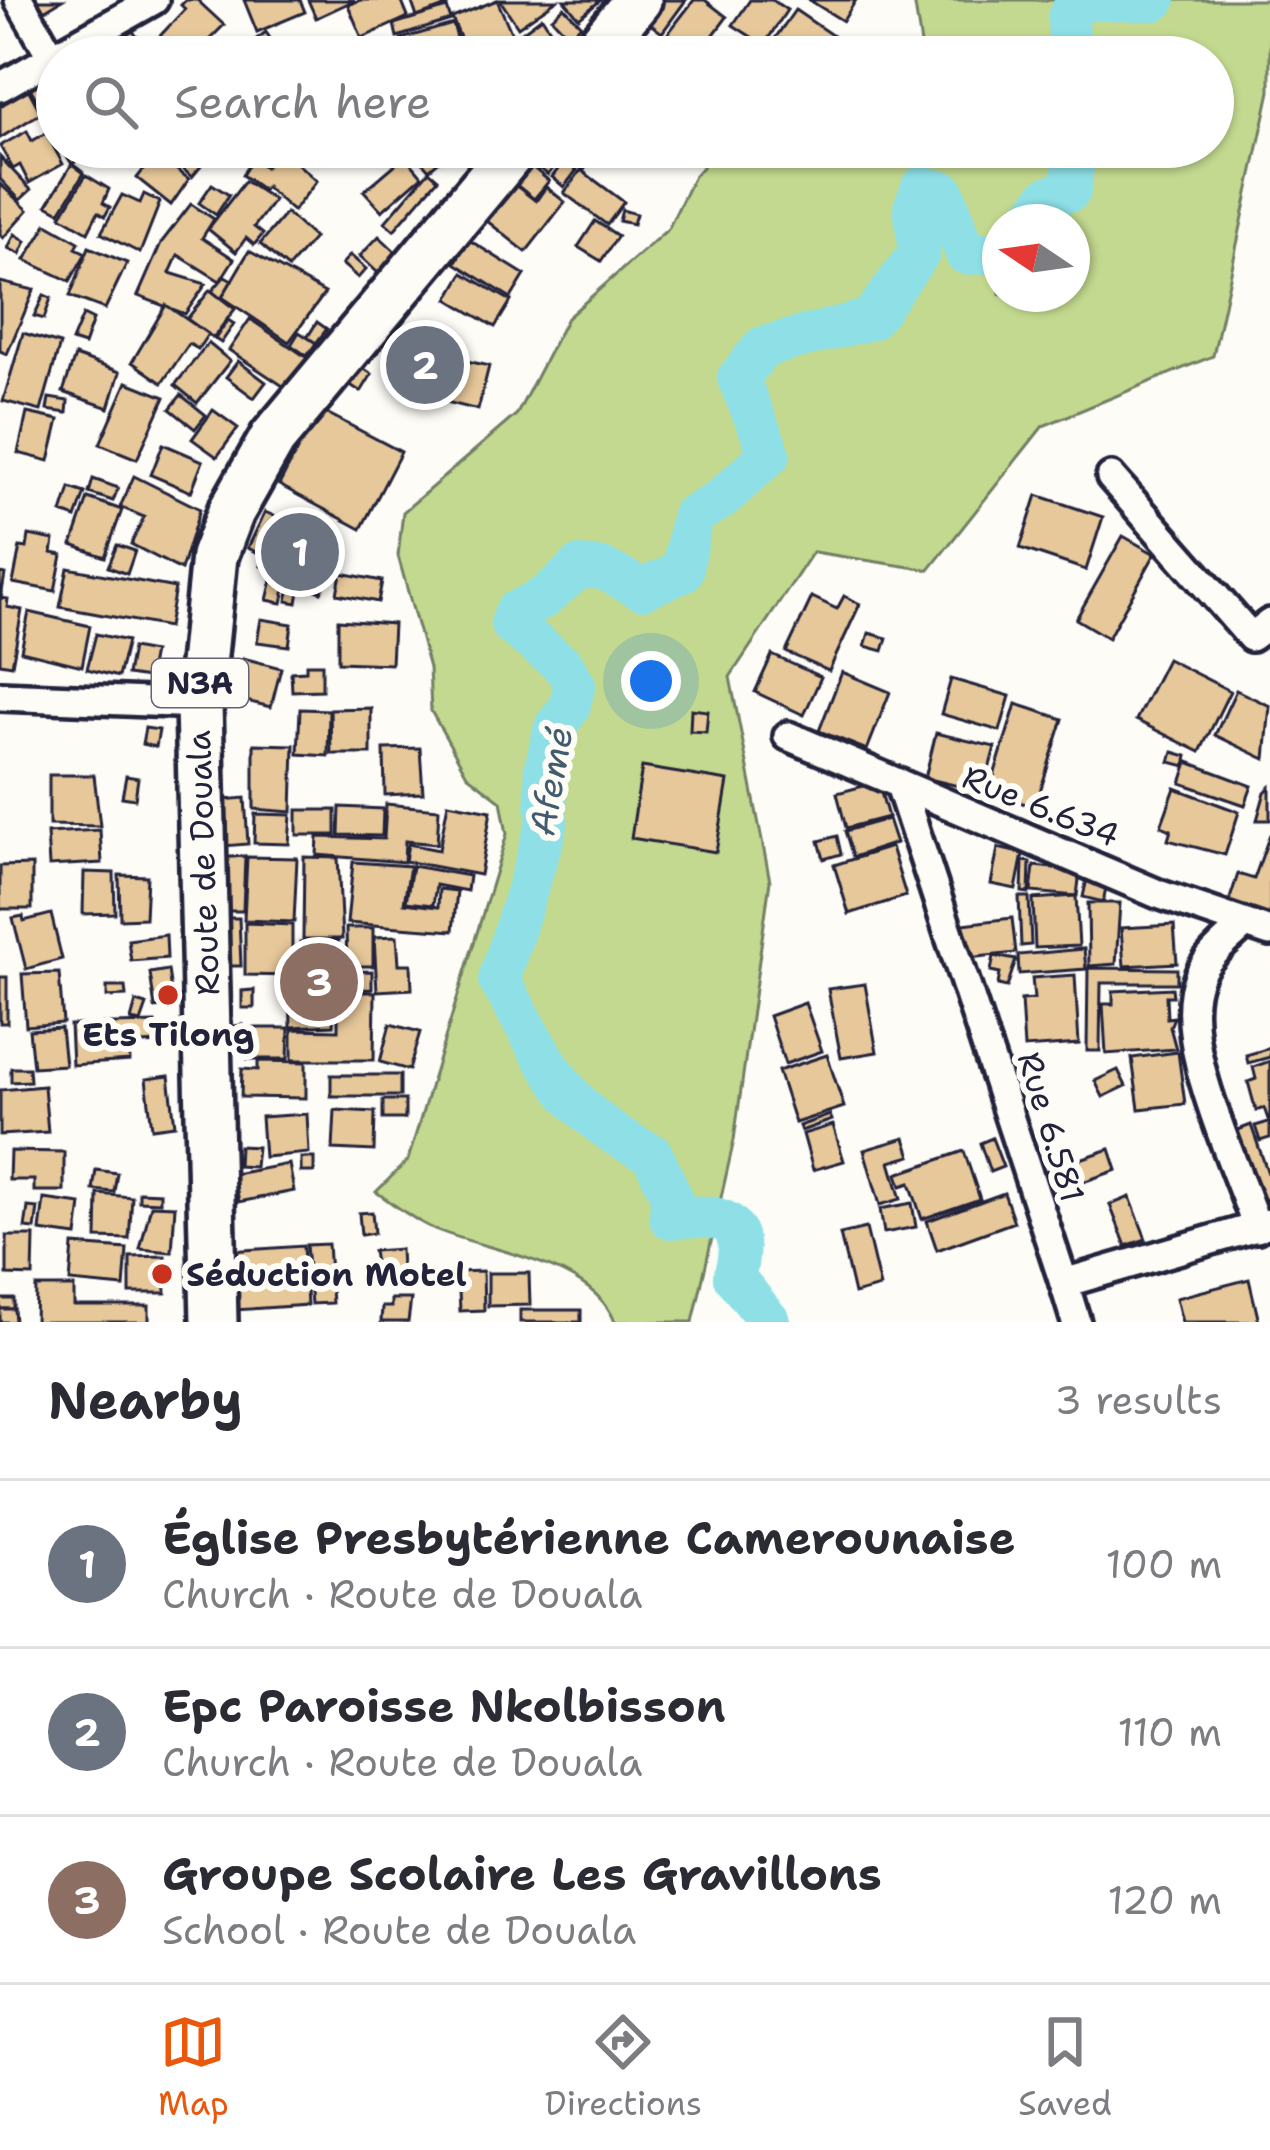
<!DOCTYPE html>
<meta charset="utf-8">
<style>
:root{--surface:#fff;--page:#f2f2f3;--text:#2b2b33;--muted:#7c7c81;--line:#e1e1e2;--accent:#ea580c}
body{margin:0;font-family:"Shantell Sans",sans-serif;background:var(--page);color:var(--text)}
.compass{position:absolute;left:982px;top:204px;width:108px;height:108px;border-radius:50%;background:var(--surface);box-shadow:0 3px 9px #0004;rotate:283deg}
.you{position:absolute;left:651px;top:681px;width:42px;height:42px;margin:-30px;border:9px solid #fff;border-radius:50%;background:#1a73e8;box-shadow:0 0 0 18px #1a73e833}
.badge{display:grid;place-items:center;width:78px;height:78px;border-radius:50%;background:var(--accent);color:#fff;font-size:39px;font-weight:700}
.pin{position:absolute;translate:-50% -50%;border:6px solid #fff;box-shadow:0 3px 12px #0006}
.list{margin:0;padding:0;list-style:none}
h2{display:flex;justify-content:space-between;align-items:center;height:156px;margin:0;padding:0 48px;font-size:51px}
h2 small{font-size:39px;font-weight:400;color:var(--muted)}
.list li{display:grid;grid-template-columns:78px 1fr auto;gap:36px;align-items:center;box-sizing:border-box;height:168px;padding:0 48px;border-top:3px solid var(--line)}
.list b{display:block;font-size:45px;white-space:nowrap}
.list p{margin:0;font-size:39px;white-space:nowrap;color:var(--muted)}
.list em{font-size:39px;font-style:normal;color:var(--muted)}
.icon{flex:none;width:66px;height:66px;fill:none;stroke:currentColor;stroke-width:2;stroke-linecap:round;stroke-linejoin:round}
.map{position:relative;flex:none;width:1270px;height:1322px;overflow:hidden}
.search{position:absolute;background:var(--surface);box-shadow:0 3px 9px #0004;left:36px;right:36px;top:36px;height:132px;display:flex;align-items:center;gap:30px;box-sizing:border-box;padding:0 42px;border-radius:66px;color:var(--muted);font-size:45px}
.sheet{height:660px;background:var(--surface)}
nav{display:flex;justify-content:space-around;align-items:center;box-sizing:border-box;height:168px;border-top:3px solid var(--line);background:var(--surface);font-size:33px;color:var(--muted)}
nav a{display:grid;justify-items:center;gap:6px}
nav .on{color:var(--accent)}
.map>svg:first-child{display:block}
</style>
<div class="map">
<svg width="1270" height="1322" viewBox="0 0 1270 1322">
<rect width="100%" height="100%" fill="#fdfcf7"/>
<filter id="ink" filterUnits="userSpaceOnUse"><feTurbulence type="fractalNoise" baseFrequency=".00833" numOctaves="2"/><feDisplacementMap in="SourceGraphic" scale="24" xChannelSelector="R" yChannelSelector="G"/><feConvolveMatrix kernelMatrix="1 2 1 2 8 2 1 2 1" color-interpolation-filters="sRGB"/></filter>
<g filter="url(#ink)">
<path fill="#c3d98f" stroke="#727e65" stroke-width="3" fill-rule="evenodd" d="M914 0H1270V91L1213 356 1043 426 929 570 813 552 730 677 770 881 734 1140 693 1322H615C592 1261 484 1251 432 1228 413 1220 394 1204 376 1192L408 1160 507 834 501 801 467 775 431 711 429 668 398 556 403 512 517 414 567 318 668 229 694 176 720 147H1213V57H923ZM1000 222H1072V294H1000Z"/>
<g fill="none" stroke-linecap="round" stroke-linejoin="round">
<g stroke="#8ee0e6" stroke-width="42">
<polyline points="1092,0 1155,0"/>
<polyline points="1070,57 1068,18 1078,0"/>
<polyline points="1029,222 1048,197 1070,191 1076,147"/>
<path d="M770 1322 734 1277C751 1216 721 1214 670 1218L671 1195 652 1154C565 1117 546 1058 499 980L547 825 545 768 555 727 569 708 575 685 564 666 511 624 515 612 545 597 579 567 603 569 642 589 682 572 692 516 721 499 770 454 738 378 763 347 871 319 920 252 914 208 922 187 944 192 966 254 1000 252"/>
</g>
</g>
<g fill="#e7c89a" stroke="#22223b" stroke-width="3">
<polygon points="24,0 62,0 34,17"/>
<polygon points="186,0 197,0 224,25 204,45 210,51 218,44 225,52 220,57 183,57 160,36 185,9 181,5"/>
<polygon points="244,0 300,0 305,12 257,32"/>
<polygon points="308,0 355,0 316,18"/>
<polygon points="360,0 401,0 408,17 362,38 348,5"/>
<polygon points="411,0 445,0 447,6 417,17"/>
<polygon points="497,0 515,41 468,57 452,18"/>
<polygon points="500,0 557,0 518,27"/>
<polygon points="564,0 601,0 579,18"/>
<polygon points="655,0 686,0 662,33 642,18"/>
<polygon points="694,0 705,0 727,17 697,57 666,36"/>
<polygon points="750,0 772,0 787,10 764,45 733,25"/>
<polygon points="809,0 856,0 843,21"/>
<polygon points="564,7 581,25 569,36 552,18"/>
<polygon points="447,8 451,20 397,37 394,24"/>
<polygon points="795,10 842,42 831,57 783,57 769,47"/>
<polygon points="542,17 553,34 534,48 522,32"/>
<polygon points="453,24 462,56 406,57 401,39"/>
<polygon points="639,29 657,42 645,57 614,57"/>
<polygon points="133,31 150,57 111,57 106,49"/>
<polygon points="266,32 282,57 243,57 239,52"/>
<polygon points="845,42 870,57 836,57"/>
<polygon points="505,46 515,57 488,57 495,54"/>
<polygon points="54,71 57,103 43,111 29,86"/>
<polygon points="26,85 41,113 0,138 0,107"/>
<polygon points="57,104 57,140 41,115"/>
<polygon points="27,131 32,141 46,133 63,164 29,183 20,165 13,169 0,146"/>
<polygon points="61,147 98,147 72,164"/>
<polygon points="158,147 217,147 192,177"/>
<polygon points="291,147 317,147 319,148 305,161"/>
<polygon points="409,147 446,147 450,152 429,170"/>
<polygon points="545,147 560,159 548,175 532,163"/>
<polygon points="564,147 601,147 584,170 560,153"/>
<polygon points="282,150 317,181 293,211 266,187 263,190 242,175 253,158 265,167"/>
<polygon points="156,154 189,179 171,205 137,178"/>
<polygon points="405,156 422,176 382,211 364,191"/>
<polygon points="0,157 31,190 20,200 0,179"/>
<polygon points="564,161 577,170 564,187 552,177"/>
<polygon points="72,164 84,173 60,212 47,205"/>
<polygon points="530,165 549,181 534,199 515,184"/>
<polygon points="581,170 624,202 607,225 564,193"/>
<polygon points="429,171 438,179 394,230 385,222"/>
<polygon points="86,175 109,189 103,203 110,207 105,216 98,212 88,232 61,216"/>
<polygon points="245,181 274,200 254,227 263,234 254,245 246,238 236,252 208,229"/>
<polygon points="510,181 536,201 546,187 565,202 526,252 482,217"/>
<polygon points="0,184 28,210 3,238 0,235"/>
<polygon points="212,184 229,195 216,215 199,203"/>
<polygon points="144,194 160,202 140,253 101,233 122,195 140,203"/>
<polygon points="191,204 214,219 202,238 234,259 220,281 178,255 170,273 206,284 185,314 138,296 161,243"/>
<polygon points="622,210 636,214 633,224 619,221"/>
<polygon points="286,213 314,238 288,268 260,244"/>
<polygon points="595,221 618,236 601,261 578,247"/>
<polygon points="47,224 79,242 76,248 86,253 70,281 25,260"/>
<polygon points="15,234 26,241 20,254 8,248"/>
<polygon points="379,236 397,253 378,273 360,256"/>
<polygon points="469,240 525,275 511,298 455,263"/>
<polygon points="89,247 127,263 105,309 70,296"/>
<polygon points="249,251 325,293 289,342 222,297"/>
<polygon points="350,255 366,269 358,278 342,264"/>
<polygon points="463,273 511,301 495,327 448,299"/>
<polygon points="225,276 232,280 221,299 212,291"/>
<polygon points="0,282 34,290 7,354 0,351"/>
<polygon points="210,290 235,309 213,338 187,319"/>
<polygon points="44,295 51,298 44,319 34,316"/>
<polygon points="166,305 208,334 198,349 189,344 162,383 132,362"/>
<polygon points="83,315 93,320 84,345 72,341"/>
<polygon points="250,319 309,359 286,388 229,350"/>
<polygon points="228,320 234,324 221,343 215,339"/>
<polygon points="317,322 327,329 316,343 307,338"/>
<polygon points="299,332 316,343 307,356 291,345"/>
<polygon points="23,333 60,344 41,411 3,401"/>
<polygon points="208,343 230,361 197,403 175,385"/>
<polygon points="427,352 489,366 478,410 418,395"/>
<polygon points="75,356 120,372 109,408 63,392"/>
<polygon points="238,361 266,382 254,398 226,377"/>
<polygon points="355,363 372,374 361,392 343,380"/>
<polygon points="127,382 165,397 137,459 100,444"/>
<polygon points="181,395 206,415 195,429 170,409"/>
<polygon points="49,398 68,401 67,413 47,410"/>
<polygon points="319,409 401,452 361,529 279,485"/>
<polygon points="213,410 238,428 217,457 192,439"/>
<polygon points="27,413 59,420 49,461 18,453"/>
<polygon points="163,444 203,461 191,492 151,475"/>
<polygon points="134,476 200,509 181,570 131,544 144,517 120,507"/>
<polygon points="93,479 118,488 113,501 89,493"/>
<polygon points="70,488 85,493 76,518 62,513"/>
<polygon points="1037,495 1103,517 1086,570 1020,548"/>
<polygon points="88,498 122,510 105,557 72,545"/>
<polygon points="265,512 345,547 321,592 261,566 265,556 248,548"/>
<polygon points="29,535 54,540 52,553 62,555 55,591 13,583 20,547 27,548"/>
<polygon points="1123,536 1155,554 1108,638 1076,619"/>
<polygon points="117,545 135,551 127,574 108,567"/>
<polygon points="68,568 175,588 168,627 60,607"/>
<polygon points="0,573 5,574 1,598 8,599 7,607 22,610 12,665 0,663"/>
<polygon points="341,573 382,581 378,602 337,594"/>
<polygon points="273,576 287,579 282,603 267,600"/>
<polygon points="291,583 300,585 297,603 287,601"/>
<polygon points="844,596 860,604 829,671 786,652 812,597 837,609"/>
<polygon points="29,612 90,626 82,666 21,651"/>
<polygon points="261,619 292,624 289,646 257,642"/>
<polygon points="338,620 393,624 391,664 338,662"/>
<polygon points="869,633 887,638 883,651 865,646"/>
<polygon points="96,634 127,641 118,677 87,669"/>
<polygon points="132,648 153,652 148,678 127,675"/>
<polygon points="772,655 821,677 804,715 755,692"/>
<polygon points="243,658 281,668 271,707 233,698"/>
<polygon points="1167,659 1230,691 1200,752 1136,720"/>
<polygon points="306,664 322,664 322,690 292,691 291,672 306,671"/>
<polygon points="842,672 890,692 867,750 819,731"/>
<polygon points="951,679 1010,696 1000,731 941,714"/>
<polygon points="1236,690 1270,706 1265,759 1215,735"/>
<polygon points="1016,704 1063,719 1035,807 989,792"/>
<polygon points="371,708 371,754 331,754 330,709"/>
<polygon points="300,709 329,710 328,756 298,754"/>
<polygon points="691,709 708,711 706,732 690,731"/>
<polygon points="145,728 159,730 156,747 142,744"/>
<polygon points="936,733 995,747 983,792 925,778"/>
<polygon points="254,744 294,745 292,812 254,809"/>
<polygon points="420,748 423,793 385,795 384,749"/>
<polygon points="1173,752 1187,756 1185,766 1170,762"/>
<polygon points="1188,762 1252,786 1245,805 1181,783"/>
<polygon points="642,767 728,781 716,852 631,838"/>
<polygon points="49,775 94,775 100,826 49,825"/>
<polygon points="126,776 138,778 135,799 122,797"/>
<polygon points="878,782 888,817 846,828 837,793"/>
<polygon points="1270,787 1270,820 1257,820 1265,792"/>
<polygon points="1175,788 1239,812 1225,855 1168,840 1171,830 1161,826"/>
<polygon points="245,798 248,844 212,847 209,801"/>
<polygon points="448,803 491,811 480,875 405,861 408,844 439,850"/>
<polygon points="386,804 439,809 437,844 405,841 404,862 317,855 318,837 384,839"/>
<polygon points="340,807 383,809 382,836 339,835"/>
<rect x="297" y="810" width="39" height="25"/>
<polygon points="255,814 291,815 289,844 254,843"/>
<polygon points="888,819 896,843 853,857 845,831"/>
<polygon points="100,830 102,863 49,866 47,833"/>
<polygon points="1270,834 1270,924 1226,911 1238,874 1254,879"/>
<polygon points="837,836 841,854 824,859 819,841"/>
<polygon points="891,847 906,896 849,914 834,865"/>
<polygon points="998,848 1023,854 1016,889 991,884"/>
<polygon points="245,856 243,911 220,911 220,858"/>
<polygon points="247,857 297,858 294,922 244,920"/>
<polygon points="304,857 338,858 342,939 303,939"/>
<polygon points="1023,861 1030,862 1029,893 1022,892"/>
<polygon points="353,862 410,866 404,903 438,907 439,889 457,891 453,931 347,923"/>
<polygon points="32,865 32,909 0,909 0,866"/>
<polygon points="412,866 469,876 467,891 436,885 433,905 406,902"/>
<polygon points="1034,866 1080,871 1077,896 1031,892"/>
<polygon points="84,872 114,873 115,913 83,914"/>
<polygon points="119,875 147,876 145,918 120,919"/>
<polygon points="1087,879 1107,883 1103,902 1083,897"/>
<polygon points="1076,896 1079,946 1035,948 1033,899"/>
<polygon points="1019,897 1029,897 1031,945 1021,946"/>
<polygon points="1088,903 1120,903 1116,964 1089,966"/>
<polygon points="51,914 62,959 26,969 13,918 23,916 24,921"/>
<polygon points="218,918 239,918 241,966 219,966"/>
<polygon points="1012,918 1016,953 967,958 963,924"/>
<polygon points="245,923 292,925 292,976 245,975"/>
<polygon points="1174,925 1177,963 1124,966 1121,928"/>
<polygon points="346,928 373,928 373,966 347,966"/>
<polygon points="166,935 167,958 131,961 128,940"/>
<polygon points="397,936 399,964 411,964 412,989 377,991 374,937"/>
<polygon points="338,941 333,1025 291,1027 290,983 301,982 300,942"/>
<polygon points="1084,949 1086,969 1019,974 1018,955"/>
<polygon points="994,956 1016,960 1007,987 998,985 1000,973 991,971"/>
<polygon points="1088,968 1177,969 1177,983 1101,983 1100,1051 1087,1051"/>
<polygon points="168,970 173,1005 155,1008 150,973"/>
<polygon points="372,971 372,989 345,990 345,972"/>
<polygon points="59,973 63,1023 26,1026 22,974"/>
<polygon points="1075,975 1079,1044 1024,1048 1021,1000 1034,999 1032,978"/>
<rect x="0" y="977" width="7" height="46"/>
<polygon points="865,984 877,1052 841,1058 828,989"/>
<polygon points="107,987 125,987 126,996 107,997"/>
<polygon points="1172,988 1173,996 1166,996 1167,1018 1174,1017 1170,1027 1176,1049 1106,1054 1103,1004 1113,1004 1113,991"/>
<polygon points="254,990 254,1008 242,1008 242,991"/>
<polygon points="338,992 375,992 374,1060 292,1060 292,1029 338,1030"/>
<polygon points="136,1002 147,1005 141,1022 131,1020"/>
<polygon points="805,1003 822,1051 785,1064 769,1016"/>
<polygon points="155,1023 157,1043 129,1045 130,1061 72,1065 70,1025"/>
<polygon points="390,1024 420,1032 409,1070 380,1062"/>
<polygon points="243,1025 244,1044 225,1045 224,1027"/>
<polygon points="61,1028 65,1065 33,1067 29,1030"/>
<polygon points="248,1028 289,1028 288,1059 248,1059"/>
<polygon points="1270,1048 1270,1057 1248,1063 1246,1055"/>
<polygon points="1178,1052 1185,1104 1139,1109 1132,1058"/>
<polygon points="827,1055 844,1107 795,1123 778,1071"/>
<polygon points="258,1061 306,1062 306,1098 241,1097 242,1069 258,1070"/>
<polygon points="1270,1061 1270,1138 1260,1141 1255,1126 1269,1122 1264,1108 1256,1111 1248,1082 1256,1079 1253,1067"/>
<polygon points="11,1068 29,1068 30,1081 11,1082"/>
<polygon points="1118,1070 1126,1086 1103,1097 1095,1081"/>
<rect x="331" y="1075" width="69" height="21"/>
<polygon points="169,1076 175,1125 152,1128 146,1079"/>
<polygon points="44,1086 48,1132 0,1135 0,1090"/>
<rect x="383" y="1100" width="22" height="19"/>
<polygon points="335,1110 375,1112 374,1151 333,1149"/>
<polygon points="307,1114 309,1153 264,1157 261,1117"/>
<polygon points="830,1115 832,1120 801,1131 799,1126"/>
<polygon points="833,1125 844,1161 813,1170 803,1134"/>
<polygon points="1251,1125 1270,1179 1270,1198 1257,1203 1233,1132"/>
<polygon points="905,1138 911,1156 890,1162 901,1199 880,1205 864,1150"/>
<polygon points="992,1138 1003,1167 990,1172 980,1143"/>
<polygon points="239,1146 257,1147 255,1167 238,1166"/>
<polygon points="1110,1149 1117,1170 1040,1197 1033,1175"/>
<polygon points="10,1151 64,1152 64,1191 34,1191 34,1180 9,1180"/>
<polygon points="964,1151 980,1199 922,1219 910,1183 901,1186 897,1174"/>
<rect x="301" y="1158" width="13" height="14"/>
<polygon points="289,1164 294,1191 239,1202 234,1174"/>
<polygon points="96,1170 117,1173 114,1192 93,1190"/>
<polygon points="139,1192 160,1193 160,1202 139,1201"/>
<polygon points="1004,1193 1014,1222 937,1250 927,1221"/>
<polygon points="98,1194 132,1197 129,1239 97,1238"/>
<polygon points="1130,1197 1146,1239 1126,1246 1110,1205"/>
<polygon points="44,1199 81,1204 77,1236 40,1231"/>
<polygon points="912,1203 916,1227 884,1233 880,1209"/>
<polygon points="151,1205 175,1206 172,1252 140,1249"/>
<polygon points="28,1207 38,1208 35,1229 25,1228"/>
<polygon points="372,1212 374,1233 361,1235 359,1213"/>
<polygon points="866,1228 880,1287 854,1294 840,1234"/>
<polygon points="7,1236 34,1236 33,1276 7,1275"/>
<polygon points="328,1244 332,1303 311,1304 306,1245"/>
<polygon points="73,1245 127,1249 124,1287 70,1282"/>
<polygon points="303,1246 307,1305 235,1310 231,1251"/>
<polygon points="400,1249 402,1289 379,1289 373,1251"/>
<polygon points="165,1256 166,1293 130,1293 130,1257"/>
<polygon points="483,1271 484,1310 460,1311 458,1272"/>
<polygon points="488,1273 529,1273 530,1305 488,1306"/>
<polygon points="1249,1279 1259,1322 1182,1322 1176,1298"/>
<polygon points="36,1287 74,1287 74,1306 149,1306 149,1322 35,1322"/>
<rect x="0" y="1299" width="14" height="10"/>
<polygon points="391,1299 411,1299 408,1322 381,1322 382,1307 391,1307"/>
<polygon points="0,1309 14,1309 15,1322 0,1322"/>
<rect x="520" y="1310" width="61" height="12"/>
</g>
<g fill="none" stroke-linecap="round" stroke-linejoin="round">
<defs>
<g id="minor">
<polyline points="19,0 53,59"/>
<polyline points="0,87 154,0"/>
<polyline points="1111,477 1251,637 1270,623"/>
<polyline points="0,696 199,704"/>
<polyline points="788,736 1158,894 1270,932"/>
<polyline points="901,788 1064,1283 1270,1223"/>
<path d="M1242 927C1227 941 1207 956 1199 976 1172 1037 1237 1166 1257 1228"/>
<polyline points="1064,1283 1076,1322"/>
</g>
<g id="trunk">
<polyline points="591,57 638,0"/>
<polyline points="214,1322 199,704 214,556 231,512 273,438 516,147"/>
</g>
</defs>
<use href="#minor" stroke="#22223b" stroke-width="36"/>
<use href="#trunk" stroke="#22223b" stroke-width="54"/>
<use href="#minor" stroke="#fdfcf7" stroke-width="27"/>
<use href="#trunk" stroke="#fdfcf7" stroke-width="45"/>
</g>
</g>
<g fill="#c8321e" stroke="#fdfcf7" stroke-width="4.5">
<circle cx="168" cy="995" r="12"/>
<circle cx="162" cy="1274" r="12"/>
</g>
<g text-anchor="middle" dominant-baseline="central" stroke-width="12" stroke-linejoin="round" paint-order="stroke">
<rect fill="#fdfcf7" stroke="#646373" stroke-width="3" x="152" y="659" width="96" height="48" rx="9"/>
<g font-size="30" font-weight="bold" fill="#22223b">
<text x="200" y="683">N3A</text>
</g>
<g font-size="33" fill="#22223b" stroke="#fdfcf7">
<text transform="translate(1041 806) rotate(22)">Rue 6.634</text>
<text transform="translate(203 863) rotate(-92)">Route de Douala</text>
<text transform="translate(1051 1127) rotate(73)">Rue 6.581</text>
</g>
<g font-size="33" font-weight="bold" fill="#22223b" stroke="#fdfcf7">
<text x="168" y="1034">Ets Tilong</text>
<text x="186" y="1274" text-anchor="start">Séduction Motel</text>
</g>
<g font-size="36" font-style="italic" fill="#425b6e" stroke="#fdfcf7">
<text transform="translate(551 781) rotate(-80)">Afemé</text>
</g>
</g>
</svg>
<svg class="compass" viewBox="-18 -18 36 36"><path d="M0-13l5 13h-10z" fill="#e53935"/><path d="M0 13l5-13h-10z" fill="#7c7c81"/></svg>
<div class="you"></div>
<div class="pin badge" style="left:300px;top:552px;background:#6b7280">1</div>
<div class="pin badge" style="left:425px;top:365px;background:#6b7280">2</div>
<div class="pin badge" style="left:319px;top:982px;background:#8d6e63">3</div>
<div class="search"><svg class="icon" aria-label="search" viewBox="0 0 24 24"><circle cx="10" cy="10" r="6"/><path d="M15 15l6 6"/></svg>Search here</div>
</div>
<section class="sheet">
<h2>Nearby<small>3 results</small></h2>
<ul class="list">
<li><span class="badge" style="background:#6b7280">1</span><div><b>Église Presbytérienne Camerounaise</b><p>Church · Route de Douala</p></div><em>100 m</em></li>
<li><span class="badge" style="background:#6b7280">2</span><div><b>Epc Paroisse Nkolbisson</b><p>Church · Route de Douala</p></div><em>110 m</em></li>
<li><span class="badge" style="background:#8d6e63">3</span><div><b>Groupe Scolaire Les Gravillons</b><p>School · Route de Douala</p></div><em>120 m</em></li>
</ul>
</section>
<nav>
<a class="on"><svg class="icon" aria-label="map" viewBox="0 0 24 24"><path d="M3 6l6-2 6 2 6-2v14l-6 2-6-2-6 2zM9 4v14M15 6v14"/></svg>Map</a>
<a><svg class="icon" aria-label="directions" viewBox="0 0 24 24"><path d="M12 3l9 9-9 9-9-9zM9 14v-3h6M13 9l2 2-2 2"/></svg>Directions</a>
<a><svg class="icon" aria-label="saved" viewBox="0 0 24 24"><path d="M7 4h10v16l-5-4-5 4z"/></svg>Saved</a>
</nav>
